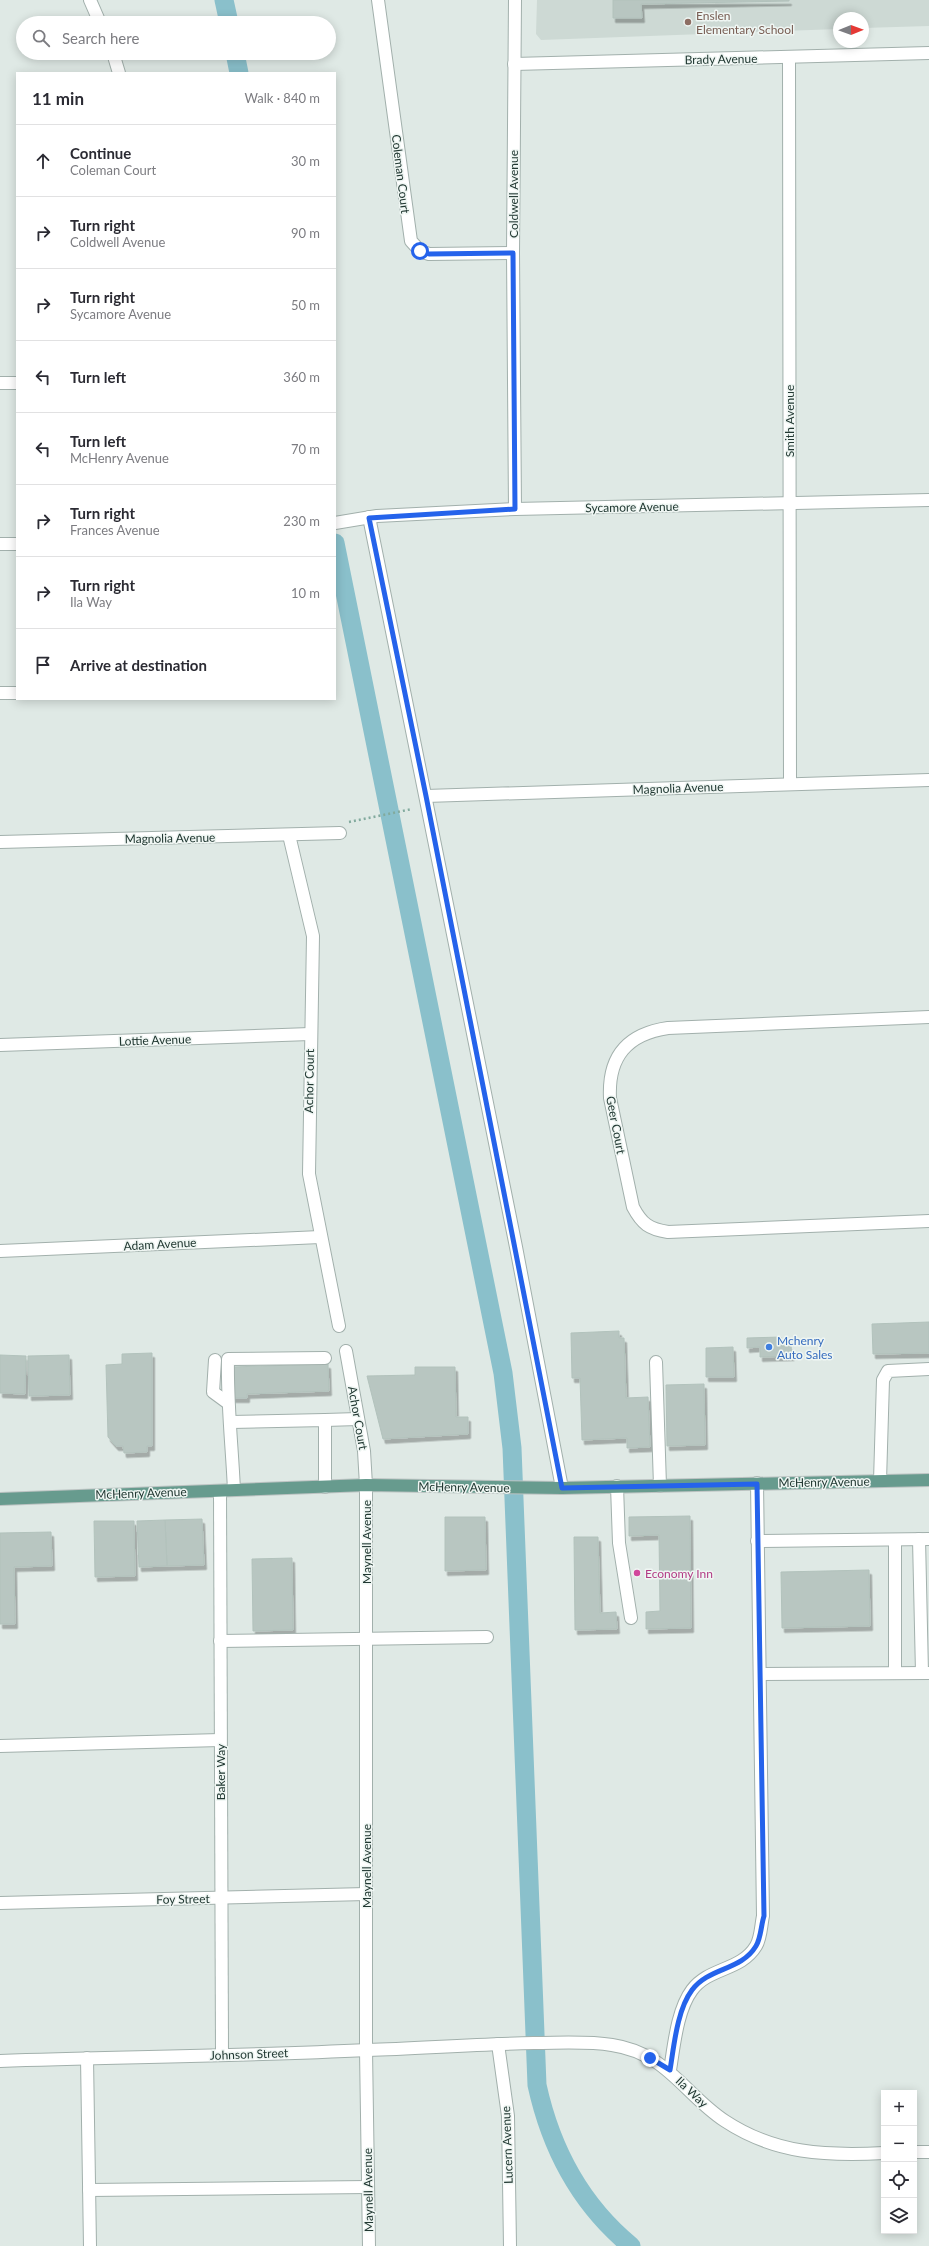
<!DOCTYPE html>
<meta charset="utf-8">
<style>
:root{--surface:#fff;--page:#f2f2f3;--text:#2b2b33;--muted:#7c7c81;--line:#e1e1e2}
body{margin:0;font-family:Lato,sans-serif;background:var(--page);color:var(--text)}
.controls{position:absolute;right:12px;bottom:12px;display:grid;overflow:hidden;border-radius:0px;box-shadow:0 2px 10px #0003}
.controls button{width:36px;height:36px;display:grid;place-items:center;padding:0;border:0;border-bottom:1px solid var(--line);background:var(--surface);color:var(--text);font:20px sans-serif}
.compass{position:absolute;left:833px;top:12px;width:36px;height:36px;border-radius:50%;background:var(--surface);box-shadow:0 2px 10px #0003;rotate:89deg}
.stop{position:absolute;width:12px;height:12px;margin:-9px;border:3px solid #2563eb;border-radius:50%;background:#fff}
.stop.end{background:#2563eb;border-color:#fff;box-shadow:0 1px 4px #0008}
.list{margin:0;padding:0;list-style:none}
h2{display:flex;justify-content:space-between;align-items:center;height:52px;margin:0;padding:0 16px;font-size:17px}
h2 small{font-size:13px;font-weight:400;color:var(--muted)}
.list li{display:grid;grid-template-columns:26px 1fr auto;gap:12px;align-items:center;box-sizing:border-box;height:72px;padding:0 16px;border-top:1px solid var(--line)}
.list b{display:block;font-size:15px;white-space:nowrap}
.list p{margin:0;font-size:13px;white-space:nowrap;color:var(--muted)}
.list em{font-size:13px;font-style:normal;color:var(--muted)}
.icon{flex:none;width:22px;height:22px;fill:none;stroke:currentColor;stroke-width:2;stroke-linecap:round;stroke-linejoin:round}
.map{position:relative;flex:none;width:929px;height:2246px;overflow:hidden}
.search{position:absolute;background:var(--surface);box-shadow:0 2px 10px #0003;left:16px;top:16px;width:320px;height:44px;display:flex;align-items:center;gap:10px;box-sizing:border-box;padding:0 14px;border-radius:22px;color:var(--muted);font-size:15px}
.panel{position:absolute;background:var(--surface);box-shadow:0 2px 10px #0003;left:16px;top:72px;width:320px;height:628px;border-radius:0px}
.map>svg:first-child{display:block}
</style>
<div class="map">
<svg width="929" height="2246" viewBox="0 0 929 2246">
<defs>
<filter id="shadow"><feDropShadow dx="2.5" dy="4.5" stdDeviation="0" flood-color="#0004"/></filter>
</defs>
<rect width="100%" height="100%" fill="#dfe9e5"/>
<polygon fill="#cdd9d4" points="537,0 929,0 929,26 863,28 863,18 839,18 839,29 541,40 536,34"/>
<g fill="none" stroke-linecap="round" stroke-linejoin="round">
<g stroke="#8ac0cb" stroke-width="19">
<polyline points="224,0 229,23"/>
<polyline points="235,53 239,73"/>
<path d="M335 543 503 1373 512 1448 537 2085C551 2149 580 2204 631 2246"/>
</g>
</g>
<g fill="#b8c6c1" stroke="#b2c2bc" filter="url(#shadow)">
<polygon points="613,0 789,0 789,1 641,4 642,18 613,18"/>
<polygon points="929,1322 929,1353 873,1354 872,1324"/>
<polygon points="619,1331 619,1338 624,1338 626,1398 648,1397 650,1447 627,1448 627,1438 582,1440 580,1378 572,1378 571,1333"/>
<polygon points="781,1337 781,1346 791,1346 792,1356 760,1357 760,1347 747,1348 747,1338"/>
<polygon points="733,1347 734,1377 706,1377 706,1348"/>
<polygon points="152,1353 152,1446 147,1446 147,1452 124,1453 123,1446 116,1446 108,1437 106,1365 122,1364 122,1354"/>
<polygon points="0,1355 26,1356 25,1394 0,1393"/>
<polygon points="69,1355 70,1395 29,1396 28,1356"/>
<polygon points="328,1364 329,1391 247,1394 247,1398 232,1398 231,1367"/>
<polygon points="415,1367 455,1367 456,1417 468,1417 468,1434 383,1439 367,1376 415,1375"/>
<polygon points="704,1384 705,1445 667,1446 666,1385"/>
<polygon points="690,1516 691,1628 646,1629 646,1612 660,1611 659,1535 629,1536 629,1517"/>
<polygon points="445,1517 485,1517 486,1570 445,1571"/>
<polygon points="202,1519 204,1565 167,1566 165,1520"/>
<polygon points="165,1520 167,1566 139,1567 137,1521"/>
<polygon points="94,1521 134,1521 135,1576 95,1577"/>
<polygon points="51,1532 52,1566 14,1567 15,1624 0,1624 0,1533"/>
<polygon points="574,1537 598,1537 600,1613 616,1612 617,1629 575,1630"/>
<polygon points="292,1558 293,1630 253,1631 252,1559"/>
<polygon points="869,1570 870,1626 782,1628 781,1572"/>
</g>
<g fill="none" stroke-linecap="round" stroke-linejoin="round">
<defs>
<g id="minor">
<polyline points="90,0 100,23"/>
<polyline points="378,0 411,241 420,251 429,254 513,253"/>
<polyline points="113,53 119,73"/>
<polyline points="789,58 790,784"/>
<polyline points="514,64 929,53"/>
<polyline points="0,383 17,383"/>
<polyline points="515,509 513,253 515,0"/>
<polyline points="369,517 516,1247 562,1488"/>
<polyline points="335,523 377,516 515,509 929,500"/>
<polyline points="0,544 17,544"/>
<polyline points="0,693 17,693"/>
<polyline points="426,796 929,780"/>
<polyline points="289,835 313,936 309,1174 339,1326"/>
<polyline points="0,842 340,833"/>
<path d="M929 1017 668 1028C627 1034 608 1057 610 1098L633 1207C642 1224 649 1229 668 1232L929 1221"/>
<polyline points="0,1045 310,1034"/>
<polyline points="0,1251 320,1237"/>
<polyline points="346,1351 364,1451 366,1485 366,2050 369,2246"/>
<polyline points="215,1360 213,1392 228,1403"/>
<polyline points="656,1362 660,1486"/>
<polyline points="325,1420 358,1419"/>
<polyline points="231,1422 325,1420 325,1487"/>
<polyline points="880,1481 883,1380 888,1371 929,1369"/>
<polyline points="617,1486 619,1543 631,1618"/>
<path d="M234 1490C232 1446 227 1403 228 1359L325 1358"/>
<polyline points="220,1491 222,2054"/>
<polyline points="919,1539 922,1673"/>
<polyline points="757,1541 929,1539"/>
<polyline points="220,1641 487,1637"/>
<polyline points="895,1673 895,1540"/>
<polyline points="760,1674 929,1673"/>
<polyline points="0,1746 220,1740"/>
<polyline points="0,1903 366,1894"/>
<polyline points="498,2044 508,2116 510,2246"/>
<polyline points="87,2058 90,2246"/>
<path d="M0 2061C123 2057 246 2056 368 2050 424 2048 479 2044 534 2043 560 2043 587 2041 612 2045 667 2053 684 2094 725 2121 775 2154 826 2156 884 2153"/>
<path d="M670 2070C674 2046 677 2010 692 1990 709 1967 741 1971 756 1946 761 1938 761 1925 763 1916L757 1483"/>
<polyline points="914,2152 929,2152"/>
<polyline points="89,2190 368,2187"/>
</g>
<polyline id="major" points="0,1499 366,1485 562,1488 929,1480"/>
</defs>
<use href="#minor" stroke="#a2b0ac" stroke-width="14"/>
<use href="#major" stroke="#bcc3c2" stroke-width="14"/>
<polyline stroke="#82aa9e" stroke-width="2.5" stroke-dasharray="2 3" stroke-linecap="butt" points="349,822 412,809"/>
<use href="#minor" stroke="#fff" stroke-width="12"/>
<use href="#major" stroke="#679b8e" stroke-width="12"/>
</g>
<g fill="none" stroke-linecap="round" stroke-linejoin="round">
<path stroke="#2563eb" stroke-width="5" d="M420 251 429 254 513 253 515 509 369 518 426 796 562 1488 757 1484 764 1916C761 1925 761 1938 756 1946 741 1971 709 1967 692 1990 677 2010 674 2046 670 2070L650 2058"/>
</g>
<circle fill="#8d6e63" stroke="#eff6f3" stroke-width="1.5" cx="688" cy="22" r="4"/>
<circle fill="#3f7fe0" stroke="#eff6f3" stroke-width="1.5" cx="769" cy="1347" r="4"/>
<circle fill="#d1479c" stroke="#eff6f3" stroke-width="1.5" cx="637" cy="1573" r="4"/>
<g text-anchor="middle" dominant-baseline="central" stroke-width="3" stroke-linejoin="round" paint-order="stroke">
<g font-size="12" fill="#785e54" stroke="#eff6f3" text-anchor="start">
<text x="696" y="15">Enslen<tspan x="696" dy="14">Elementary School</tspan></text>
</g>
<g font-size="12" fill="#213832" stroke="#eff6f3">
<text transform="translate(721 59) rotate(-1)">Brady Avenue</text>
<text transform="translate(401 174) rotate(83)">Coleman Court</text>
<text transform="translate(513 194) rotate(-90)">Coldwell Avenue</text>
<text transform="translate(789 421) rotate(-90)">Smith Avenue</text>
<text transform="translate(632 507) rotate(-1)">Sycamore Avenue</text>
<text transform="translate(678 788) rotate(-2)">Magnolia Avenue</text>
<text transform="translate(170 838) rotate(-1)">Magnolia Avenue</text>
<text transform="translate(155 1040) rotate(-2)">Lottie Avenue</text>
<text transform="translate(309 1081) rotate(-89)">Achor Court</text>
<text transform="translate(616 1125) rotate(79)">Geer Court</text>
<text transform="translate(160 1244) rotate(-3)">Adam Avenue</text>
<text transform="translate(358 1418) rotate(80)">Achor Court</text>
<text transform="translate(824 1482) rotate(-1)">McHenry Avenue</text>
<text transform="translate(464 1487) rotate(1)">McHenry Avenue</text>
<text transform="translate(141 1493) rotate(-2)">McHenry Avenue</text>
<text transform="translate(366 1542) rotate(-90)">Maynell Avenue</text>
<text transform="translate(220 1772) rotate(-90)">Baker Way</text>
<text transform="translate(366 1866) rotate(-90)">Maynell Avenue</text>
<text transform="translate(183 1899) rotate(-1)">Foy Street</text>
<text transform="translate(249 2054) rotate(-2)">Johnson Street</text>
<text transform="translate(692 2092) rotate(43)">Ila Way</text>
<text transform="translate(507 2145) rotate(-92)">Lucern Avenue</text>
<text transform="translate(368 2190) rotate(-91)">Maynell Avenue</text>
</g>
<g font-size="12" fill="#366cbe" stroke="#eff6f3" text-anchor="start">
<text x="777" y="1340">Mchenry<tspan x="777" dy="14">Auto Sales</tspan></text>
</g>
<g font-size="12" fill="#b23c85" stroke="#eff6f3" text-anchor="start">
<text x="645" y="1573">Economy Inn</text>
</g>
</g>
</svg>
<div class="controls">
<button>+</button>
<button>−</button>
<button><svg class="icon" aria-label="locate" viewBox="0 0 24 24"><circle cx="12" cy="12" r="6"/><path d="M12 2v4M12 18v4M2 12h4M18 12h4"/></svg></button>
<button><svg class="icon" aria-label="layers" viewBox="0 0 24 24"><path d="M12 4l9 5-9 5-9-5zM3 14l9 5 9-5"/></svg></button>
</div>
<svg class="compass" viewBox="-18 -18 36 36"><path d="M0-13l5 13h-10z" fill="#e53935"/><path d="M0 13l5-13h-10z" fill="#7c7c81"/></svg>
<div class="stop" style="left:420px;top:251px"></div>
<div class="stop end" style="left:650px;top:2058px"></div>
<div class="search"><svg class="icon" aria-label="search" viewBox="0 0 24 24"><circle cx="10" cy="10" r="6"/><path d="M15 15l6 6"/></svg>Search here</div>
<section class="panel">
<h2>11 min<small>Walk · 840 m</small></h2>
<ul class="list">
<li><svg class="icon" aria-label="ahead" viewBox="0 0 24 24"><path d="M12 20V5M6 11l6-6 6 6"/></svg><div><b>Continue</b><p>Coleman Court</p></div><em>30 m</em></li>
<li><svg class="icon" aria-label="right" viewBox="0 0 24 24"><path d="M7 20v-9h11M14 6l5 5-5 5"/></svg><div><b>Turn right</b><p>Coldwell Avenue</p></div><em>90 m</em></li>
<li><svg class="icon" aria-label="right" viewBox="0 0 24 24"><path d="M7 20v-9h11M14 6l5 5-5 5"/></svg><div><b>Turn right</b><p>Sycamore Avenue</p></div><em>50 m</em></li>
<li><svg class="icon" aria-label="left" viewBox="0 0 24 24"><path d="M17 20v-9H6M10 6l-5 5 5 5"/></svg><div><b>Turn left</b></div><em>360 m</em></li>
<li><svg class="icon" aria-label="left" viewBox="0 0 24 24"><path d="M17 20v-9H6M10 6l-5 5 5 5"/></svg><div><b>Turn left</b><p>McHenry Avenue</p></div><em>70 m</em></li>
<li><svg class="icon" aria-label="right" viewBox="0 0 24 24"><path d="M7 20v-9h11M14 6l5 5-5 5"/></svg><div><b>Turn right</b><p>Frances Avenue</p></div><em>230 m</em></li>
<li><svg class="icon" aria-label="right" viewBox="0 0 24 24"><path d="M7 20v-9h11M14 6l5 5-5 5"/></svg><div><b>Turn right</b><p>Ila Way</p></div><em>10 m</em></li>
<li><svg class="icon" aria-label="arrive" viewBox="0 0 24 24"><path d="M6 21V4h12l-3 4 3 4H6"/></svg><div><b>Arrive at destination</b></div></li>
</ul>
</section>
</div>
